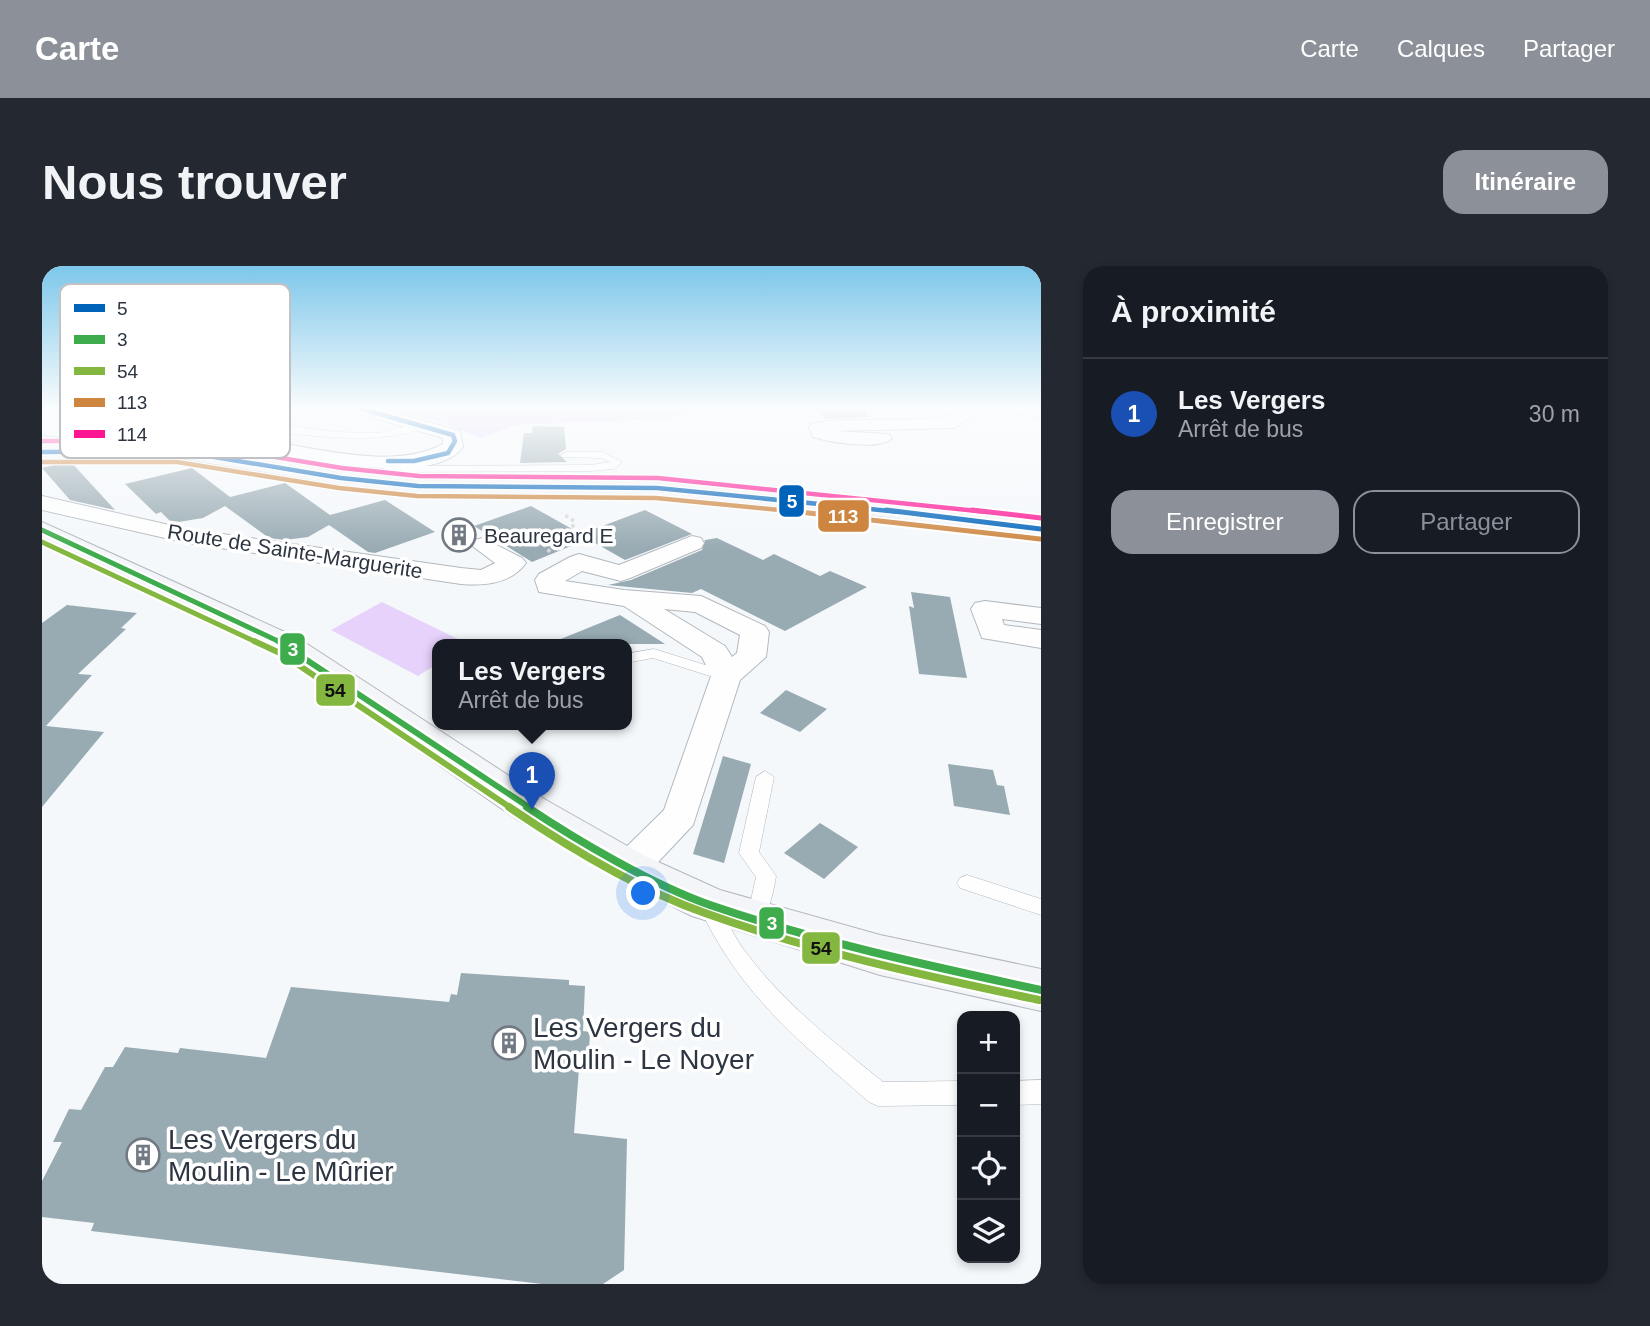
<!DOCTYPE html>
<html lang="fr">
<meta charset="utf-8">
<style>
:root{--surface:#171b24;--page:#242831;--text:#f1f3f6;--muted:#9ea1a6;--line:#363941;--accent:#8c9099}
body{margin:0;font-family:Helvetica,sans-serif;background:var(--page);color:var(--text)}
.controls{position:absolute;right:21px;bottom:21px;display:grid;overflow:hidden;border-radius:14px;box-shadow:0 4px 10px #0003}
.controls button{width:63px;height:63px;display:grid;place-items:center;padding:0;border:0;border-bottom:2px solid var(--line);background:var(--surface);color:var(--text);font:35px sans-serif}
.you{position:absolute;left:602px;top:628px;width:24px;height:24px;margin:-18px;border:5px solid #fff;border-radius:50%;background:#1a73e8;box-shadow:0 0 0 10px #1a73e833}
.badge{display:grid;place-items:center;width:46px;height:46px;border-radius:50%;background:var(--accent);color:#fff;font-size:23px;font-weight:700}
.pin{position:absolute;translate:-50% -58px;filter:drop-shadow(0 2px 4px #0008)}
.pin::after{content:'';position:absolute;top:37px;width:24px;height:21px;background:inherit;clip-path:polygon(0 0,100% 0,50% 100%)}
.popup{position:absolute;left:390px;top:373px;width:200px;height:91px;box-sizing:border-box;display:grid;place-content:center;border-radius:14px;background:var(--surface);filter:drop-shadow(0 2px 5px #0005);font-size:23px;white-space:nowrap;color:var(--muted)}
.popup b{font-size:26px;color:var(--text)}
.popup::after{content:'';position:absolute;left:50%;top:100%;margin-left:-14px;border:14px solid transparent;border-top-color:var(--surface)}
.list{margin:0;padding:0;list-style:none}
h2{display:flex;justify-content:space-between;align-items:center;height:91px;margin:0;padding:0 28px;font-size:30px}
h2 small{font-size:23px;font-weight:400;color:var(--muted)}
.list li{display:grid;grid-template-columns:46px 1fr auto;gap:21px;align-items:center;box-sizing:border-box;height:112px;padding:0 28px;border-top:2px solid var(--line)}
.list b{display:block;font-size:26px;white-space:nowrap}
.list p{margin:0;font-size:23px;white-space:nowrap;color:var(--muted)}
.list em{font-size:23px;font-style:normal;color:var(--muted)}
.actions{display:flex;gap:14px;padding:21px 28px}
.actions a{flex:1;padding:16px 0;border:2px solid var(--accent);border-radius:21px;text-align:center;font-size:24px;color:var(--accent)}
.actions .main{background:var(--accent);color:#fff}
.icon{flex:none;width:38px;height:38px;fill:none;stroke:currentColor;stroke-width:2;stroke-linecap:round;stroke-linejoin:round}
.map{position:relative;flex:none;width:999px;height:1018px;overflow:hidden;border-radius:21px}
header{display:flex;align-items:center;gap:42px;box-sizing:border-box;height:98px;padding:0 35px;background:var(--accent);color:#fff}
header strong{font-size:33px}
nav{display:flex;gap:38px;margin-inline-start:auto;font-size:24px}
.intro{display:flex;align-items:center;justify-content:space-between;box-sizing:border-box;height:168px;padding:0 42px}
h1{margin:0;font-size:49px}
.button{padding:18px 32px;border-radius:21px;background:var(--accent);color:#fff;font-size:24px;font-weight:700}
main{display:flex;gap:42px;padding:0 42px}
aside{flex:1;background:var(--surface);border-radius:21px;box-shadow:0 4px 10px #0003}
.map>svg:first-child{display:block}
</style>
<header>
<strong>Carte</strong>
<nav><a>Carte</a><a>Calques</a><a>Partager</a></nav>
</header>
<div class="intro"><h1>Nous trouver</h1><a class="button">Itinéraire</a></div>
<main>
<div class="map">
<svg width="999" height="1018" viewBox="0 0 999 1018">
<rect width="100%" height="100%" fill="#f5f8fb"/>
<g fill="#e6d2fb">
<polygon points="339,142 686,142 617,153 473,159 439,172 401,157"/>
<polygon points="340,336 426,378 396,378 395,398 376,410 289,364"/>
</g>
<g fill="#98aab2">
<polygon points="775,142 821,142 827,151 783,153"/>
<polygon points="491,160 522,161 524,183 516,188 525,196 478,197 482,167 490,167"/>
<polygon points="28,195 73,244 28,234 0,202"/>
<polygon points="150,202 188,231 243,217 288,249 343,234 393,266 333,287 326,286 287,259 266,271 243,274 227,272 183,240 161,252 130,257 119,246 114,248 83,218"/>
<polygon points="489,240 539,268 603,244 650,268 583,294 546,273 490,296 432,260"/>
<polygon points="675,272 721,294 732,288 778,310 788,305 825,321 743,365 659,323 650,327 566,319 589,314 660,284 663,274"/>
<polygon points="869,326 908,331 925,412 877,408 867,340 872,342"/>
<polygon points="25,339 95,347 79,362 84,363 36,408 50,409 4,460 62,466 0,541 0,357"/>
<polygon points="578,349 623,378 509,378 509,377"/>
<polygon points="744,424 785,443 758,466 718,447"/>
<polygon points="681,490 709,498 682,597 651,588"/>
<polygon points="906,498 951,504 955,519 962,520 968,549 912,540"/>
<polygon points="778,557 816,581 782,613 742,587"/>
<polygon points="419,707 527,714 527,719 543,720 541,765 548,766 546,803 537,803 532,867 585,873 582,1004 561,1018 500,1018 49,965 52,957 0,951 0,915 20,876 11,876 27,843 39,844 63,801 71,801 83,781 136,787 138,782 224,792 249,721 407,736 409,728 415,729"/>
</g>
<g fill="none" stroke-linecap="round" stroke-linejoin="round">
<defs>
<g id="lane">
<polygon points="130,142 149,142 48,159 43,156"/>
<path d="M167 149 295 166 337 167 380 156 385 159C343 186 214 164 164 154L162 152Z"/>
<polygon points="524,186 561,186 580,196 572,203 549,205 348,206 327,195 332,192 350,200 549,199 568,196 559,192 520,191 519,189"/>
<polygon points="612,383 689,407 692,410 684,415 611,392 584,397 584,388"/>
<path d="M723 505 732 511 717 586 734 610C731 628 725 666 700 658L697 652 709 634 714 611 697 587 714 511Z"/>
<polygon points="925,609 999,633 999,649 918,622 915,617 918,612"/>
<path d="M666 630 673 632C684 652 692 672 706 689 743 738 793 777 841 816L920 815V839L836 840 827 836C756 774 696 727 656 638L659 632Z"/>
<polygon points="999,814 999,838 973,839 973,815"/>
</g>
<g id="street">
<path d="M308 142H335L418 165 421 181C389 225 248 188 200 184 177 182 158 186 136 191L126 185 129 181C153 174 174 170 198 172 260 176 345 208 401 178V172L311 146Z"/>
<path d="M923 142H944L912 162 792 165 847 168 850 172C839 185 787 176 771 171L767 162 769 158C814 147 888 163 923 142Z"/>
<polygon points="964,142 999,142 999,152 967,146"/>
<polygon points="0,170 25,173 32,181 26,190 12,190 9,186 11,182 0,182"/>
<path d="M0 230 145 263 419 302 439 304 453 297 429 279 432 274 441 272 480 292 484 297C469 318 441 320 419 318L145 277 0 244Z"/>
<path d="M650 270 659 272 662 277 659 282 588 312 579 315 540 305 523 315 582 324 659 330 723 360 727 366 724 391 698 414 651 559 602 611 588 616 574 611 568 601 574 591 622 544 669 410 660 391 582 340 497 326 493 314 497 308 528 291 537 288 577 299ZM622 343 653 346 698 369 695 387 690 391 683 380Z"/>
<polygon points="943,335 999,342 999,358 960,353 962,359 999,364 999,382 940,372 929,343 933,337"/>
</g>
<g id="secondary">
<polygon points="136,178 299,205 376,213 615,215 836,236 999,255 999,271 836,250 615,229 376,227 299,219 136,192 0,193 0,179"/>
<polygon points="0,256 256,372 504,534 603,590 678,624 838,669 999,703 999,745 838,709 650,650 573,612 476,554 234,386 0,274"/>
</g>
</defs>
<use href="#lane" stroke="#b2b8be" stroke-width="1"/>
<use href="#street" stroke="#b2b8be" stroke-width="2"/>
<use href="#secondary" stroke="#b2b8be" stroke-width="2"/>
<polyline stroke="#d8d9db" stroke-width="3.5" stroke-dasharray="3.5 3.5" stroke-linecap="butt" points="508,286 502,279 531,260 532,255 520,247"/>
<use href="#lane" fill="#fefefe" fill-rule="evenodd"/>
<use href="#street" fill="#fefefe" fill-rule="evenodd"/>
<use href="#secondary" fill="#f4f5f8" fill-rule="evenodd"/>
<defs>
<g id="bus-1-far1">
<polyline points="317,142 411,169 413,175 406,187 372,195 346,195"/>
<polyline points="0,186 136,185 299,212 376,220 615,222 858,246"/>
</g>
<polyline id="bus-1" points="844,244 999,263"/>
<polyline id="bus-2-far2" points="0,264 240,377"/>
<polyline id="bus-2-far1" points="236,375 488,542"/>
<path id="bus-2" d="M485 541C536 575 611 619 668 639 776 676 888 700 999 724"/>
<polyline id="bus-3-far2" points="0,276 216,377"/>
<polyline id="bus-3-far1" points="212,375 240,388 469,542"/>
<path id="bus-3" d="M467 541C526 581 595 623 663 647 771 686 885 710 997 734"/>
<polyline id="bus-4-far1" points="0,196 135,196 297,222 375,230 614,232 758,246"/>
<polyline id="bus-4" points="740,244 998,273"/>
<polyline id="bus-5-far1" points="0,175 137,175 300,202 377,210 616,212 945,246"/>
<polyline id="bus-5" points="930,244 999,252"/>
</defs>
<use href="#bus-1-far1" stroke="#fff" stroke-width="7"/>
<use href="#bus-1" stroke="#fff" stroke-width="9"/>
<use href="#bus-2-far2" stroke="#fff" stroke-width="9"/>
<use href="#bus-2-far1" stroke="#fff" stroke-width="11"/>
<use href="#bus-2" stroke="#fff" stroke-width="13"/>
<use href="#bus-3-far2" stroke="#fff" stroke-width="9"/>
<use href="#bus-3-far1" stroke="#fff" stroke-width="11"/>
<use href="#bus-3" stroke="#fff" stroke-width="13"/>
<use href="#bus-4-far1" stroke="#fff" stroke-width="7"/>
<use href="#bus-4" stroke="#fff" stroke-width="9"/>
<use href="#bus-5-far1" stroke="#fff" stroke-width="7"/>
<use href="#bus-5" stroke="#fff" stroke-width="9"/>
<use href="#bus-1-far1" stroke="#0063ba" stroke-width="4.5"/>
<use href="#bus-1" stroke="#0063ba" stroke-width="5"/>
<use href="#bus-2-far2" stroke="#3eac4c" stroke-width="5"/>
<use href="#bus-2-far1" stroke="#3eac4c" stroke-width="6"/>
<use href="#bus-2" stroke="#3eac4c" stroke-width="8"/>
<use href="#bus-3-far2" stroke="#83b73f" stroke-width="5"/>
<use href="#bus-3-far1" stroke="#83b73f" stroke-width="6"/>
<use href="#bus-3" stroke="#83b73f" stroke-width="8"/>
<use href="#bus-4-far1" stroke="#cd853f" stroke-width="4.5"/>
<use href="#bus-4" stroke="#cd853f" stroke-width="5"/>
<use href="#bus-5-far1" stroke="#ff1493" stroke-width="4.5"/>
<use href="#bus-5" stroke="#ff1493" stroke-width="5"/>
</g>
<linearGradient id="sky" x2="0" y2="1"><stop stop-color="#7dc7ea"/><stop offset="0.5" stop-color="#fafcfd"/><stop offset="1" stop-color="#fafcfd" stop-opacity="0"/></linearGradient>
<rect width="999" height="284" fill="url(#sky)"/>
<defs>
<symbol id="building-ring" viewBox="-11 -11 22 22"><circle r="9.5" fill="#fff" stroke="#727982" stroke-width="1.5"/><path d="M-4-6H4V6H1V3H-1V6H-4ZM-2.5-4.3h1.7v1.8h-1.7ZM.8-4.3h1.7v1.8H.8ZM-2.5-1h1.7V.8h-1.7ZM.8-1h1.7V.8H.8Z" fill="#727982"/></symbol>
</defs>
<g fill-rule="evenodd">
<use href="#building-ring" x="398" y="250" width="38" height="38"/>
<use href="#building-ring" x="448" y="758" width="38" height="38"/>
<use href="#building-ring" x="82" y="870" width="38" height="38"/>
</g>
<g text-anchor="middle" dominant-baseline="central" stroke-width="7" stroke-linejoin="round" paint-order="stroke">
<g font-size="21" fill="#2c3541" stroke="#fff" text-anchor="start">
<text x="442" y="269">Beauregard E</text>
</g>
<g font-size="21" fill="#2c3541" stroke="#fff">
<text transform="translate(253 285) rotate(9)">Route de Sainte-Marguerite</text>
</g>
<g font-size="28" fill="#2c3541" stroke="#fff" text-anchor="start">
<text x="491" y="761">Les Vergers du<tspan x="491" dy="32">Moulin - Le Noyer</tspan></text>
<text x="126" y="873">Les Vergers du<tspan x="126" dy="32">Moulin - Le Mûrier</tspan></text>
</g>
</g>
<rect x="18" y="18" width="230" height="174" rx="10" fill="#fff" stroke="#c0c2c6" stroke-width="2"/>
<rect x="32" y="38" width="31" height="8" fill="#0063ba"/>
<rect x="32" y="69" width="31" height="9" fill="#3eac4c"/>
<rect x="32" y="101" width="31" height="8" fill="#83b73f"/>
<rect x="32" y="132" width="31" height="9" fill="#cd853f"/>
<rect x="32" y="164" width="31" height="8" fill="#ff1493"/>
<g font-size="19" fill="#2c3541">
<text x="75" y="49">5</text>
<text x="75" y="80">3</text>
<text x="75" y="112">54</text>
<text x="75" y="143">113</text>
<text x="75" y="175">114</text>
</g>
<g stroke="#fff" stroke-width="2.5">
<rect x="736" y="218" width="27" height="34" rx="7" fill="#0063ba"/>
<rect x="775" y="233" width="53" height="34" rx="7" fill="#cd853f"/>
<rect x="237" y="366" width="27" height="34" rx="7" fill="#3eac4c"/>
<rect x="273" y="407" width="41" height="34" rx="7" fill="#83b73f"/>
<rect x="716" y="640" width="27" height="34" rx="7" fill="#3eac4c"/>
<rect x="759" y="665" width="40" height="34" rx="7" fill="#83b73f"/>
</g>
<g font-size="19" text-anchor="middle" font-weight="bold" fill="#fff">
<text x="750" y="242">5</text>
<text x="801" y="257">113</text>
<text x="251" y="390">3</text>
<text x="730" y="664">3</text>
</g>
<g font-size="19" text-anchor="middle" font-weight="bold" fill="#111">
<text x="293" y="431">54</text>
<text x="779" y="689">54</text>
</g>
</svg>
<div class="controls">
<button>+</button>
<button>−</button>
<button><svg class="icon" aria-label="locate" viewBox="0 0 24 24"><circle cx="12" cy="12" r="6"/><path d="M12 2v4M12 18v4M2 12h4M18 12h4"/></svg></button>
<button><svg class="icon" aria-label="layers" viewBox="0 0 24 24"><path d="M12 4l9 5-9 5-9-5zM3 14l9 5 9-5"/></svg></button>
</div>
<div class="you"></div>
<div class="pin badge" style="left:490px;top:544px;background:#1a4fb4">1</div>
<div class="popup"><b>Les Vergers</b>Arrêt de bus</div>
</div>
<aside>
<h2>À proximité<small></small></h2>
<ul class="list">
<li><span class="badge" style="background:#1a4fb4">1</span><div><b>Les Vergers</b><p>Arrêt de bus</p></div><em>30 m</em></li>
</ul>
<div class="actions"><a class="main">Enregistrer</a><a>Partager</a></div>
</aside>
</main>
